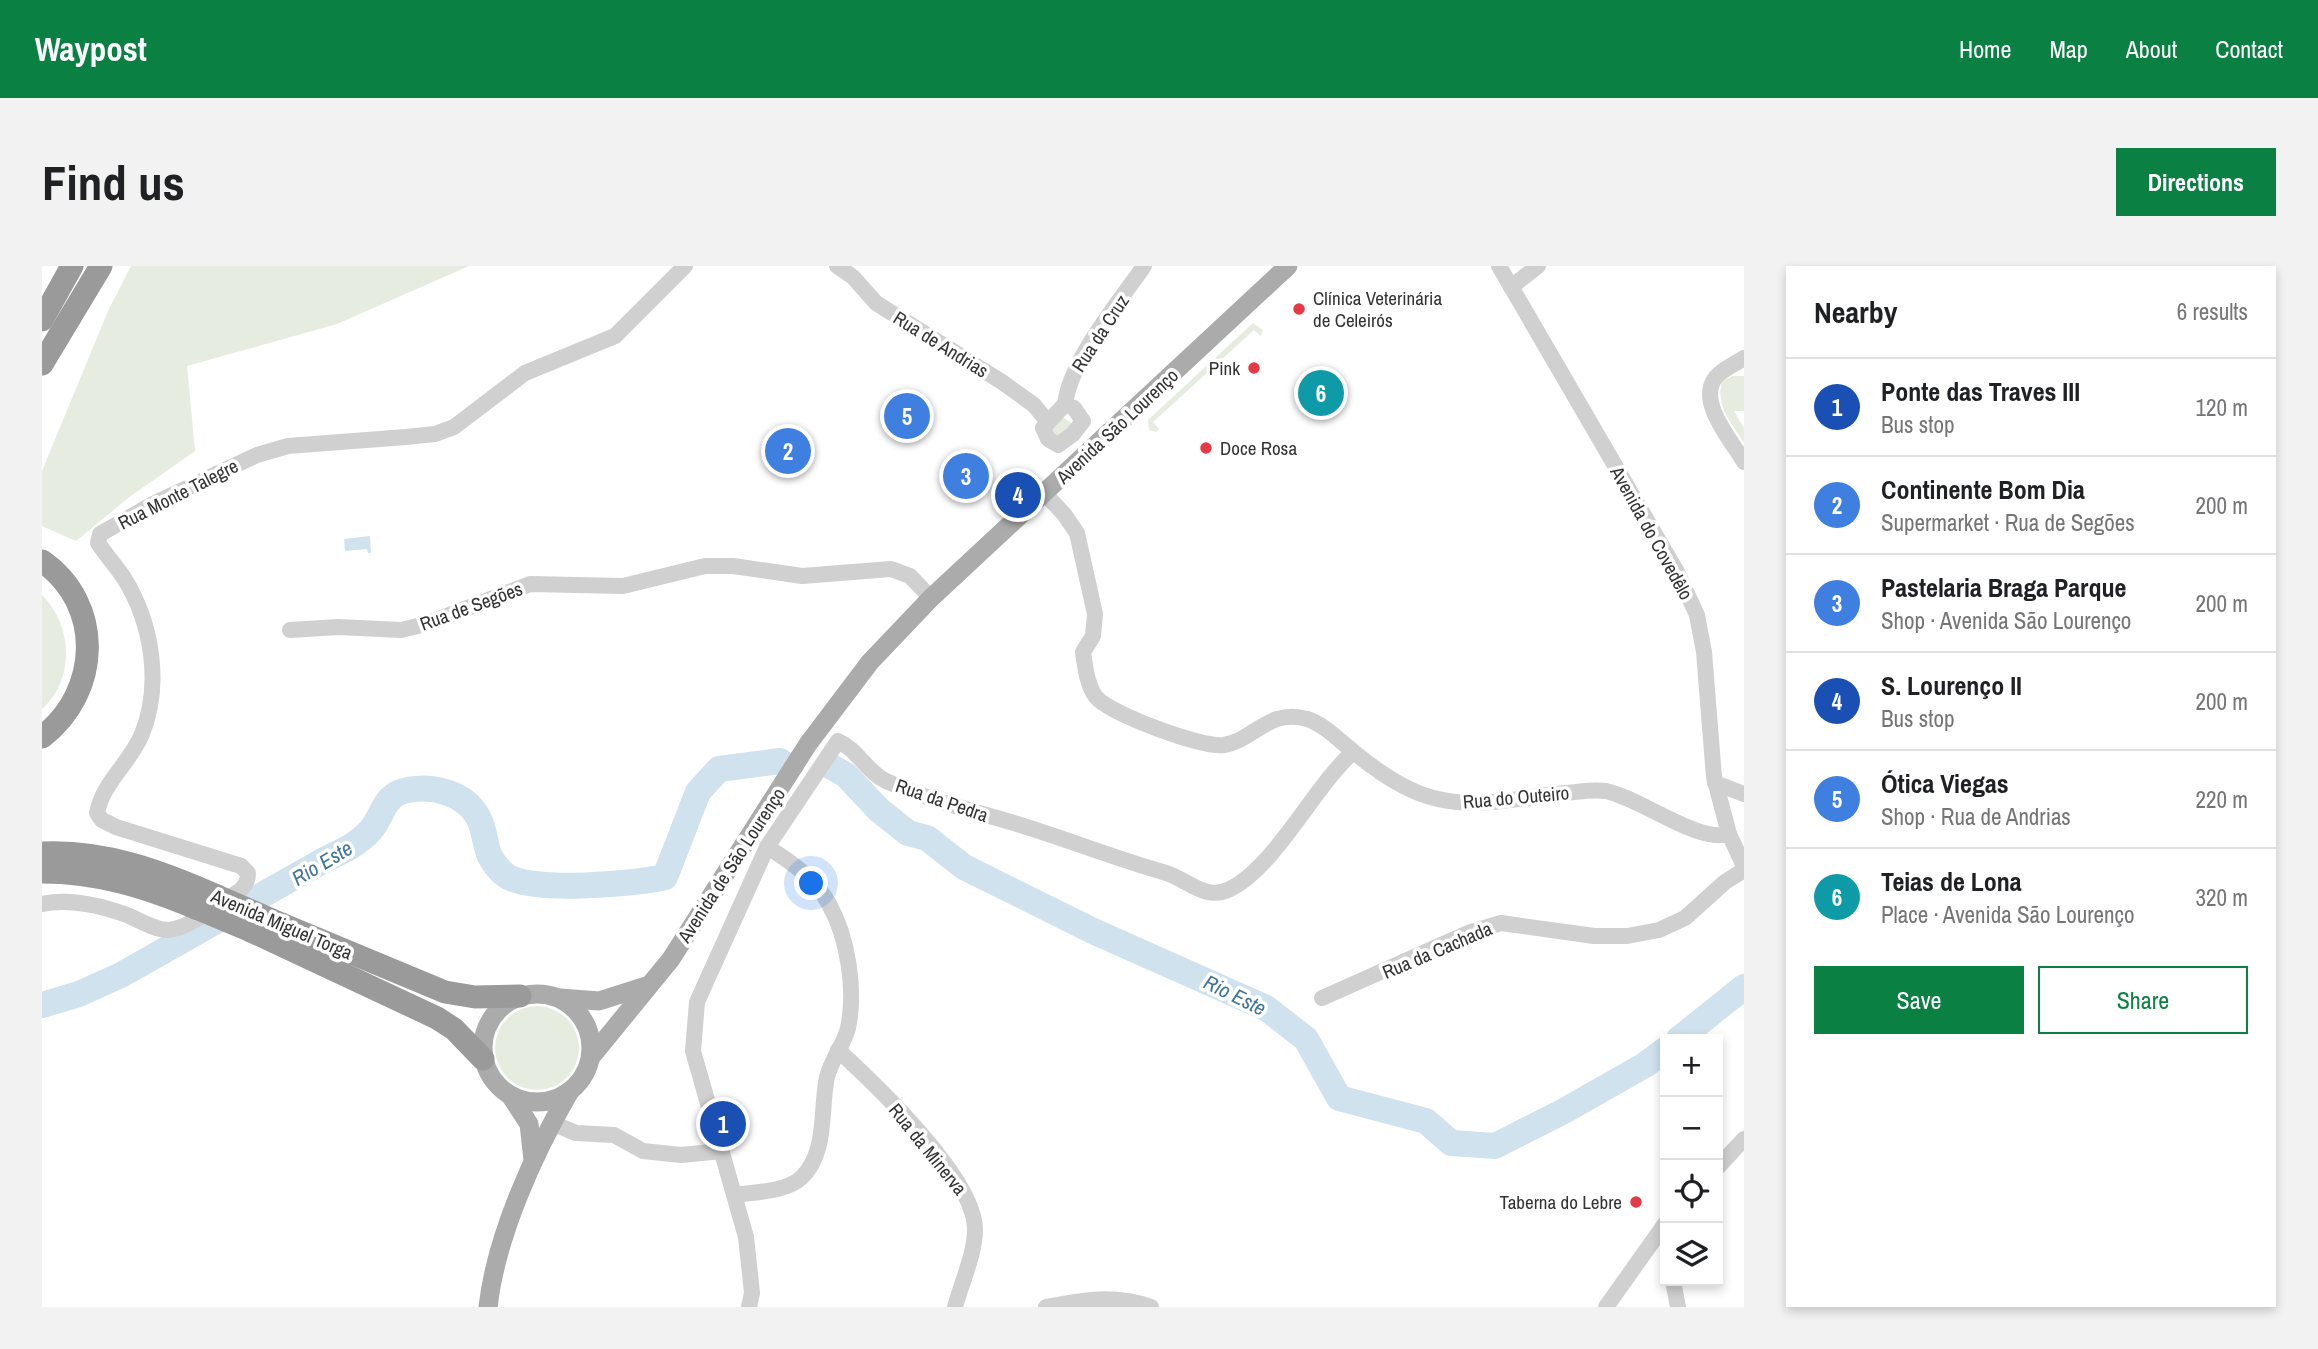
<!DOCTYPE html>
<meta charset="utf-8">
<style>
:root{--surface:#fff;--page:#f2f2f2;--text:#202124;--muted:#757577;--line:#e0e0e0;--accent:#0b8043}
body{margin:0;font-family:"Archivo Narrow",sans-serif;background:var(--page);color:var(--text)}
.controls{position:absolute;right:21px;bottom:21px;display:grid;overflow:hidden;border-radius:0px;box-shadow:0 4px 10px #0003}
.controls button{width:63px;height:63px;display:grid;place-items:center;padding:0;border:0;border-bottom:2px solid var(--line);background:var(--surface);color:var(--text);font:35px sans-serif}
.you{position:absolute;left:770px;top:618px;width:24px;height:24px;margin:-18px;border:5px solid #fff;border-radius:50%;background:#1a73e8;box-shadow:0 0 0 10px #1a73e833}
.badge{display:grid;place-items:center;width:46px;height:46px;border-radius:50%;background:var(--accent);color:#fff;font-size:23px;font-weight:700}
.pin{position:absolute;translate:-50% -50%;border:4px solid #fff;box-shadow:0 2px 7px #0006}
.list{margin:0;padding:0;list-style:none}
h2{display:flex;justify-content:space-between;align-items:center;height:91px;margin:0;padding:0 28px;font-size:30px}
h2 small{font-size:23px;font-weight:400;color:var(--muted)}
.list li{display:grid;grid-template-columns:46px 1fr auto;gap:21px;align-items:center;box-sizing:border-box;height:98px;padding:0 28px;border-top:2px solid var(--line)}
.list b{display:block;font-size:26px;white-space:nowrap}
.list p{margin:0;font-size:23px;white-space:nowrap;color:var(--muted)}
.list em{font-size:23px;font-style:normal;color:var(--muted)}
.actions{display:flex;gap:14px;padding:21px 28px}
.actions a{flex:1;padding:16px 0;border:2px solid var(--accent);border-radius:0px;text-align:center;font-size:24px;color:var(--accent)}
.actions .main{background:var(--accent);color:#fff}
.icon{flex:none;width:38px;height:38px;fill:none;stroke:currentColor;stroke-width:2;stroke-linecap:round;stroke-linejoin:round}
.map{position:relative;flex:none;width:1702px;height:1041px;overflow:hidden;border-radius:0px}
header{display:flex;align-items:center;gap:42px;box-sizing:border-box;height:98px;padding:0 35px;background:var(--accent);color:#fff}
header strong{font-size:33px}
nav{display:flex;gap:38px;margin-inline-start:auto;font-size:24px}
.intro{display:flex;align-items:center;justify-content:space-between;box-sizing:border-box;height:168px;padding:0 42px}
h1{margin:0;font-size:49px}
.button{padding:18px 32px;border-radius:0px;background:var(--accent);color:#fff;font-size:24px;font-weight:700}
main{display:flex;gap:42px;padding:0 42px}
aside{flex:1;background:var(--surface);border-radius:0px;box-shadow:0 4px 10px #0003}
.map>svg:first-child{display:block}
</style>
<header>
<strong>Waypost</strong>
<nav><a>Home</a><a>Map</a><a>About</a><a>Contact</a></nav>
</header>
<div class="intro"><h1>Find us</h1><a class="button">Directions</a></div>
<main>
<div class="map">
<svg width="1702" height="1041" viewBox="0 0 1702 1041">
<rect width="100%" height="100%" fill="#fff"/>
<g fill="#e6ecdf">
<polygon points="89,0 427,0 295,58 145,100 153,185 86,232 34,275 0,260 0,205 66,45"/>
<polygon points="1211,57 1221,64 1219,70 1212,64 1111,156 1117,163 1114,166 1107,164 1106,154"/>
<path d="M1690 110H1702V145H1692L1702 162V177C1690 157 1673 140 1680 116Z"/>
<polygon points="1019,150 1031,158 1015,173 1007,159"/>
<path d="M0 329C31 360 33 414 0 443Z"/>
<circle cx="495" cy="782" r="42"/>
</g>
<polygon fill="#cfe2ee" points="328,270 329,287 326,287 325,283 303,285 302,273"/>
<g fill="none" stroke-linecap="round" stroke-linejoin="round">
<g stroke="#cfe2ee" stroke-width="26">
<polyline points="786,499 804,509 837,544 866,567 885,572 922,601 1051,665 1224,742 1264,773 1297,832 1384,855 1409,877 1453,880 1522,845 1603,799 1623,784"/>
<path d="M0 739 37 728 79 709 284 593C301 585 315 579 328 565 342 549 341 528 366 524 391 519 423 527 436 551 447 572 439 588 462 608 484 628 594 618 623 611L656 526 677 503 738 495"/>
<polyline points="1637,773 1702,721"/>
</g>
<g stroke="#d0d0d0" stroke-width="16">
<polyline points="795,0 811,11 834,37 960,116 992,139 1005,155"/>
<polyline points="1457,0 1635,306 1655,349 1662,386 1672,511 1687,568 1702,600"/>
<polyline points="1469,21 1496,0"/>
<path d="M1702 92C1693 98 1681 103 1674 111 1654 135 1690 175 1702 196"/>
<path d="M1023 138C1029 93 1076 38 1102 0"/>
<polygon points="1023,138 1032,142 1041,155 1031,168 1016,179 1006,173 1001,162"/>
<path d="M1002 227 1022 248 1035 267 1053 348 1051 370 1041 386C1043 400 1045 419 1054 431 1068 448 1160 482 1182 479 1212 474 1227 442 1265 453 1282 458 1299 476 1313 487 1335 505 1367 527 1396 533 1437 543 1481 531 1522 527 1536 526 1551 523 1564 525 1600 533 1655 577 1687 568"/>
<polyline points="248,364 296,361 359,364 384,358 488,318 581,320 663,300 691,300 760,310 849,303 868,310 889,332"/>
<polyline points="1673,517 1702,528"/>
<path d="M0 638C26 632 60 640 85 649 97 654 113 664 126 664 145 663 168 644 183 634 195 627 206 622 206 607L199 600 74 561 60 554 55 547C61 516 88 497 100 468 120 418 110 357 82 312 74 300 64 289 56 277L58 268 111 238 215 189 246 180 364 171 393 168 412 161 483 107 573 70 643 0"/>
<polyline points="1280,732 1426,667 1459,657 1552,670 1585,670 1617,664 1643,652 1683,616 1702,604"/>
<path d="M796 784C834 819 934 913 933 964 933 988 919 1018 913 1041"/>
<polyline points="510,857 534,867 572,869 601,885 639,889 680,885"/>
<polyline points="1676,901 1702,873"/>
<path d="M693 929C712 926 744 926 759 912 786 887 778 843 785 811 789 794 802 779 806 762 814 724 806 672 787 638 774 613 748 595 725 581"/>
<polyline points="1631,1015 1636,1041"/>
<path d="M707 1041 710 1027 704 971 651 785 655 736 725 581 796 475C815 483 825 506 844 515 884 533 924 543 965 555 1017 570 1068 591 1121 606 1145 612 1162 636 1188 623 1232 602 1272 521 1311 486"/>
<path d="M1004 1041C1041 1034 1072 1028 1109 1041"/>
<polyline points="1564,1041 1623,958"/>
</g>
<g stroke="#ababab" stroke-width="19">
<circle cx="495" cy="782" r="54"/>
<polyline points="518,732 557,735 604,720"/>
<polyline points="549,791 629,693 766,478 828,396 889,332 1246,0"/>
<polyline points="468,829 487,858 491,894"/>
<path d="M446 1041C454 970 492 887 528 825"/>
</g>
<g stroke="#9a9a9a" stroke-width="23">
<polyline points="0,54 30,0"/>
<polyline points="0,98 59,0"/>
<path d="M0 295C62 338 59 426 0 471"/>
<path d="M0 587C62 584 119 605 175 630"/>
<path d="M0 606C56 606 103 621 154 642"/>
<polyline points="230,654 403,726 433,731 478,730"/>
<polyline points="209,665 395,752 412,763 441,793"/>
</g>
<g stroke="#9a9a9a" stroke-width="23">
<polyline points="175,630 230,654"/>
<polyline points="154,642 209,665"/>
</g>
</g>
<g fill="#e63946" stroke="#fff" stroke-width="2.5">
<circle cx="1257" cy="43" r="7"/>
<circle cx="1212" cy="102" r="7"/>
<circle cx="1164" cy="182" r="7"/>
<circle cx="1594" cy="936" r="7"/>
</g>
<g text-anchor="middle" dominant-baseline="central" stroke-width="7" stroke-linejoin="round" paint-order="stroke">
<g font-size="19" fill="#333" stroke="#fff" text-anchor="start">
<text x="1271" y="32">Clínica Veterinária<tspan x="1271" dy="22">de Celeirós</tspan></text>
<text x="1198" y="102" text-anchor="end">Pink</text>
<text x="1178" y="182">Doce Rosa</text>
<text x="1580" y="936" text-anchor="end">Taberna do Lebre</text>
</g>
<g font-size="19" fill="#333" stroke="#fff">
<text transform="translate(1058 67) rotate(-57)">Rua da Cruz</text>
<text transform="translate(899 78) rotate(32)">Rua de Andrias</text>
<text transform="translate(1075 160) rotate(-43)">Avenida São Lourenço</text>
<text transform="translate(136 228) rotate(-27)">Rua Monte Talegre</text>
<text transform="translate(1610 267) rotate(61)">Avenida do Covedêlo</text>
<text transform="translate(429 340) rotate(-20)">Rua de Segões</text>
<text transform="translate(1474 531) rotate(-5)">Rua do Outeiro</text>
<text transform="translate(900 534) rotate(19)">Rua da Pedra</text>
<text transform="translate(689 599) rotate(-57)">Avenida de São Lourenço</text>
<text transform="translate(240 658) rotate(23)">Avenida Miguel Torga</text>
<text transform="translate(1395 684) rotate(-23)">Rua da Cachada</text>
<text transform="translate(886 883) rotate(51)">Rua da Minerva</text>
</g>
<g font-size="21" font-style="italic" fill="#3f7597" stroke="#fff">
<text transform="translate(280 597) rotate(-31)">Rio Este</text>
<text transform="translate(1193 729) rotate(26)">Rio Este</text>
</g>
</g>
</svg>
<div class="controls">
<button>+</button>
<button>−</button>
<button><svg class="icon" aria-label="locate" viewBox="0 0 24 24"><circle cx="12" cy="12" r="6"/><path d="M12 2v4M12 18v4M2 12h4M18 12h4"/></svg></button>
<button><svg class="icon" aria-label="layers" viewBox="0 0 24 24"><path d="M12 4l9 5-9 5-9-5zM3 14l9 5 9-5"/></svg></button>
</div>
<div class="you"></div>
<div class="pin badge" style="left:681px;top:858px;background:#1a4fb4">1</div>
<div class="pin badge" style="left:746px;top:185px;background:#3f7fe0">2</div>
<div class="pin badge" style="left:924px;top:210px;background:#3f7fe0">3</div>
<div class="pin badge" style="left:976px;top:229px;background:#1a4fb4">4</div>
<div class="pin badge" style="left:865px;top:150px;background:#3f7fe0">5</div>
<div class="pin badge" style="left:1279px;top:127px;background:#0f9aa8">6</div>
</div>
<aside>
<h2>Nearby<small>6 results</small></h2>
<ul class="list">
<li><span class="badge" style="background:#1a4fb4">1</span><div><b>Ponte das Traves III</b><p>Bus stop</p></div><em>120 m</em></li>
<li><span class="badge" style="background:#3f7fe0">2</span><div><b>Continente Bom Dia</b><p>Supermarket · Rua de Segões</p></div><em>200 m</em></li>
<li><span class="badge" style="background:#3f7fe0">3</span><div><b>Pastelaria Braga Parque</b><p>Shop · Avenida São Lourenço</p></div><em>200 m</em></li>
<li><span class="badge" style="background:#1a4fb4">4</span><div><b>S. Lourenço II</b><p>Bus stop</p></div><em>200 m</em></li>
<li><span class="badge" style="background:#3f7fe0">5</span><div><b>Ótica Viegas</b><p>Shop · Rua de Andrias</p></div><em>220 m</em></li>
<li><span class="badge" style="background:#0f9aa8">6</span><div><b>Teias de Lona</b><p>Place · Avenida São Lourenço</p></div><em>320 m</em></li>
</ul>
<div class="actions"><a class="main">Save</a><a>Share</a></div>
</aside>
</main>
